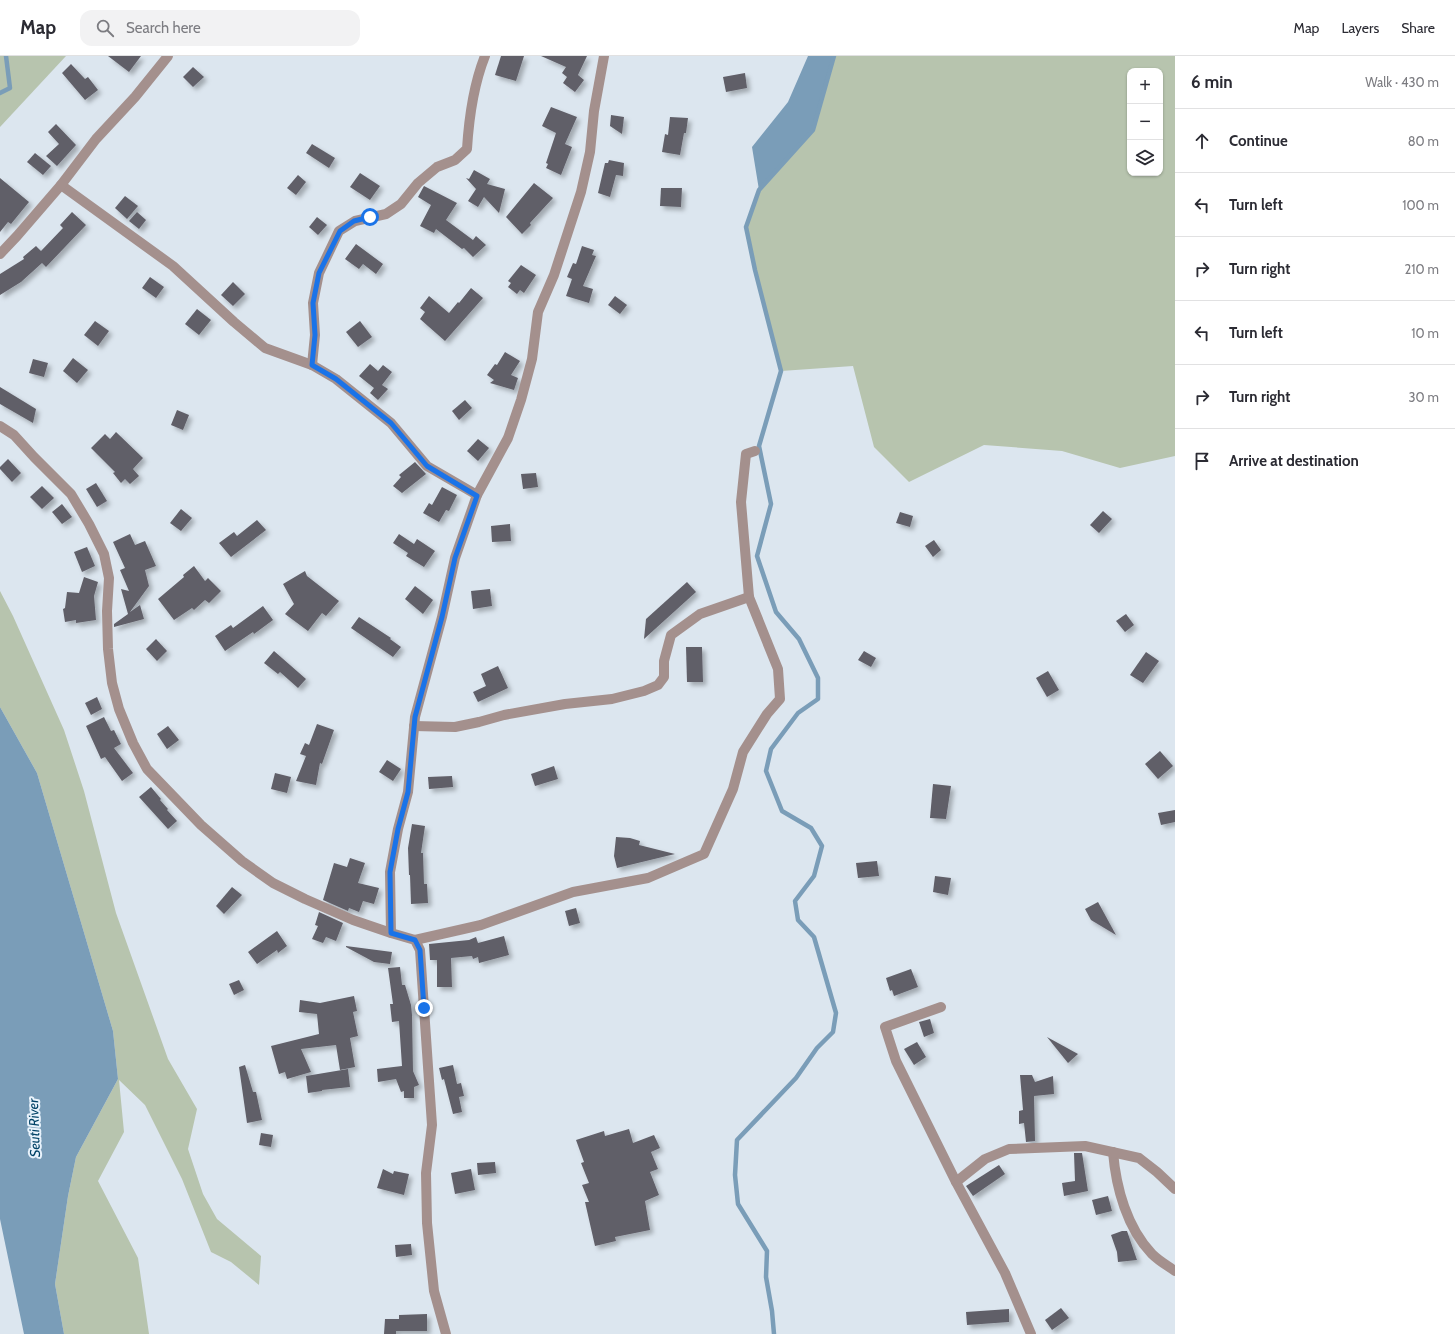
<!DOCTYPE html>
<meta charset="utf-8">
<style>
:root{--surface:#fff;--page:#f2f2f3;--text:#2b2b33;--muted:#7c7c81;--line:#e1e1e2}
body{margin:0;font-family:Cabin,sans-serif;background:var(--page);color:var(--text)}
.controls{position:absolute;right:12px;top:12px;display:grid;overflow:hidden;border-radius:8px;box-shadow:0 1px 3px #0004}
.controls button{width:36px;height:36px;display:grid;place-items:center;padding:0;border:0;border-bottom:1px solid var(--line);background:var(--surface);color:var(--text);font:20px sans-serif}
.stop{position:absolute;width:12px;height:12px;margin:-9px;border:3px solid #1a73e8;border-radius:50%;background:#fff}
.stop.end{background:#1a73e8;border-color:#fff;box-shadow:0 1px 4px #0008}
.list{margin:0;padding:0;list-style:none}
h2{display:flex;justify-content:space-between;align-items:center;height:52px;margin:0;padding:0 16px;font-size:17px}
h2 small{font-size:13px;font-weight:400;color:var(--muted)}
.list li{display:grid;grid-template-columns:26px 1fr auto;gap:12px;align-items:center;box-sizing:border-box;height:64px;padding:0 16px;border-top:1px solid var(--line)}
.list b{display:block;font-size:15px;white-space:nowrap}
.list em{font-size:13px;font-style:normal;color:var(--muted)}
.icon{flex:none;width:22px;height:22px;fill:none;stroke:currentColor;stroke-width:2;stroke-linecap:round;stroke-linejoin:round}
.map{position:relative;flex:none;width:1175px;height:1278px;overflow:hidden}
header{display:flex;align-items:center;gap:24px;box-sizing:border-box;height:56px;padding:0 20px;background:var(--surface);border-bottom:1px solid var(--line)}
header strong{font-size:19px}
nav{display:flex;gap:22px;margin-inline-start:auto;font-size:14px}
.search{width:280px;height:36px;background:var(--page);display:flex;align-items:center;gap:10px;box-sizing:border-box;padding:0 14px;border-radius:12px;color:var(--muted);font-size:15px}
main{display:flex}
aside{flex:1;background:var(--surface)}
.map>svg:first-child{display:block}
</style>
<header>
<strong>Map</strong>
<div class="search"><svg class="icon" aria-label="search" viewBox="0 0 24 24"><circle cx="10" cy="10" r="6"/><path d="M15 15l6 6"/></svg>Search here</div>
<nav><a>Map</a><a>Layers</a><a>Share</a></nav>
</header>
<main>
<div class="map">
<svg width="1175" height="1278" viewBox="0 0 1175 1278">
<defs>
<filter id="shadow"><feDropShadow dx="3.5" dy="3.5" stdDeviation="2" flood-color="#0004"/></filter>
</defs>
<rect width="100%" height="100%" fill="#dce6ef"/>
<g fill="#b7c4ae" fill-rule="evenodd">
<polygon points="0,0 66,0 0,71"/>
<path d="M834 0H1175V400L1120 412 1062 395 984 389 909 426 874 391 853 310 781 315 755 214 746 171 761 131 813 74ZM1130 15H1160V117H1130Z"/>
<polygon points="0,535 13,560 64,674 84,735 116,857 168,1003 197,1053 188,1093 203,1138 217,1163 261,1200 259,1229 231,1206 211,1196 182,1123 145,1049 119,1024 124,1076 98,1125 138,1202 149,1278 64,1278 55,1228 68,1140 76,1101 118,1023 113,975 37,717 0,651"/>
</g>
<g fill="#7a9db8">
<polygon points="808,0 834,0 813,74 759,134 752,91 788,46"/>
<polygon points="0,651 37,717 113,975 118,1023 76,1101 68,1140 55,1228 64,1278 24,1278 0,1163"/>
</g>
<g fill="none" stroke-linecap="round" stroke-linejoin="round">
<g stroke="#7a9db8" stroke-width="4.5">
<polyline points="0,37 10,32 6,0"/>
<polyline points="774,1278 772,1255 766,1221 767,1195 738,1148 735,1119 737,1084 796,1022 817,992 833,976 836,957 814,881 798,864 795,845 814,820 822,790 811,772 782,755 766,715 771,693 798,657 818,643 818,622 799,583 776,556 757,500 771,448 759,390 781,315 755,214 746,171 759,134 813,74 834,0"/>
</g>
</g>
<g fill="#605f68" filter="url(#shadow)">
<polygon points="108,0 141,0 129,16"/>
<polygon points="501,0 524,0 516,25 495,19"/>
<polygon points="541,0 587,0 578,19 584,24 575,36 563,27 567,21 562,17 566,11"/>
<polygon points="71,8 85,23 88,21 98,34 85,44 62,17"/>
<polygon points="193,11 204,21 193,31 183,21"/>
<polygon points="745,17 747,32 726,36 723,21"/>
<polygon points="551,51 577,61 565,88 572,91 561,119 546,112 548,108 546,107 556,77 542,70"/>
<polygon points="611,59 624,61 622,78 610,70"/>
<polygon points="670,61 688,62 686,77 684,77 680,99 662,96 665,78 668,79"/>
<polygon points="56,68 76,89 57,110 46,100 59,88 48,76"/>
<polygon points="312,88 335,102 329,112 306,97"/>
<polygon points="35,97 51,110 43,119 27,106"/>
<polygon points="609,104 624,107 623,120 616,119 610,141 598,137 605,107 608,107"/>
<polygon points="474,114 490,123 487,128 505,133 499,157 484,141 478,151 468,145 476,133 466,122 469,123"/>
<polygon points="360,117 380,130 370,144 350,131"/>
<polygon points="298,119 306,126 296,139 287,132"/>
<polygon points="0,122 29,146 11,168 8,166 0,176"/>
<polygon points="534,127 553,142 530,167 531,169 522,178 506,161"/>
<polygon points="424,130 457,147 446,164 473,184 476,180 486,189 473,201 464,192 462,193 436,173 434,177 420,170 431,149 418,141"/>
<polygon points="661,132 682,132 681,151 660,150"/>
<polygon points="125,140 138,150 127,163 115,152"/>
<polygon points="72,156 86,169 46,211 42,207 21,226 0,239 0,218 24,203 23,201 36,190 41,195 63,172 60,169"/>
<polygon points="137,156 146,164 139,173 129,165"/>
<polygon points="317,161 327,169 318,179 309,171"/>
<polygon points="356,188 383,208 376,218 363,208 359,213 345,203"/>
<polygon points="582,190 594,194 592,199 596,200 583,230 593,233 589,247 566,240 572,223 567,221 573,207 576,208"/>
<polygon points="521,209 536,219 524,237 520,234 517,238 508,231 511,227 508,225"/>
<polygon points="150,221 164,231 156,242 142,232"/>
<polygon points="233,226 245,238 233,250 221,239"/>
<polygon points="471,232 483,242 445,285 420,263 425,256 420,252 429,240 449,257 458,246 459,247"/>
<polygon points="615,240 627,249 620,258 608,249"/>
<polygon points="197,253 211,264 199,279 185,268"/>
<polygon points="95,265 109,275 98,290 84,279"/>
<polygon points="360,265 372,281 358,291 346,276"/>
<polygon points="505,296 520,305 511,319 518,322 514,334 490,327 494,324 487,319 495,308 497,309"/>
<polygon points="73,302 88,314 77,327 63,315"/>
<polygon points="33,303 48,307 44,321 29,317"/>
<polygon points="370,308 378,315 383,309 392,316 382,329 388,333 378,344 370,337 374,332 359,320"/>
<polygon points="0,331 36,353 33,367 0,348"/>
<polygon points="465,344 472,352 459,364 452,355"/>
<polygon points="177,354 189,359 183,374 171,369"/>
<polygon points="116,376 143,402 133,413 139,420 130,428 125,423 121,427 113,417 115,416 91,392 105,378 110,383"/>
<polygon points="478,383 489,392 478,405 467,395"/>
<polygon points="8,403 21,417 12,426 0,413 0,411"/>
<polygon points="415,406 426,418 402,437 393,430 401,421 399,419"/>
<polygon points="536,417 538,431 523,433 521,418"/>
<polygon points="96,427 107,445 97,451 86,433"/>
<polygon points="42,430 54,442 42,453 30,441"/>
<polygon points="442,431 457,439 449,455 446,454 439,466 423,457 429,447 432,449"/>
<polygon points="62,448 72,461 62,468 52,456"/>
<polygon points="181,453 192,462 181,475 170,467"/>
<polygon points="1103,455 1112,463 1099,477 1090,469"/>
<polygon points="900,456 913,460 910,471 896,467"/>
<polygon points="257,464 266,474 231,501 219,487 234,476 237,480"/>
<polygon points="510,468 511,485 492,486 491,470"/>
<polygon points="130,478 135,489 145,485 156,510 145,514 149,530 130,556 140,549 144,563 114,571 114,568 128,558 121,533 129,535 120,514 125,512 113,486"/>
<polygon points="399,478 414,488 417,483 435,495 424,511 406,500 408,497 393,487"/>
<polygon points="934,484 941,494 933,501 925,490"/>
<polygon points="87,491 95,510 82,516 74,496"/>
<polygon points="194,510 205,525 208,522 221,535 209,547 205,544 194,554 192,552 174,564 158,543 184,521 183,519"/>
<polygon points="305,515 307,520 339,545 326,560 322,557 308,575 285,558 294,548 283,528"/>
<polygon points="84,521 98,526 94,540 96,564 76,567 76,564 65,566 63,553 65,552 67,536 79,537"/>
<polygon points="687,526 696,536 644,583 646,563"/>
<polygon points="415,530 433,544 423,558 405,543"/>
<polygon points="490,533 492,550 473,553 471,535"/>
<polygon points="263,550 273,564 254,578 253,576 225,595 215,580 231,569 233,572"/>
<polygon points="1126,558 1134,569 1125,576 1116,565"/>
<polygon points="359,561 391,582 390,583 401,591 393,601 351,572"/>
<polygon points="156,583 167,595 157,605 146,593"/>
<polygon points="686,591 702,591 703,626 687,626"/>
<polygon points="274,595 306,623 298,632 280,616 278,618 264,607"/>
<polygon points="864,595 876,602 871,611 858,604"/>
<polygon points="1146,596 1159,605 1143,627 1130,619"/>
<polygon points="498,610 508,632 478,646 473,636 486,630 481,618"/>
<polygon points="1048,615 1059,634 1047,641 1036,622"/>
<polygon points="97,641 102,653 91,659 85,647"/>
<polygon points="104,661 111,675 114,674 121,688 114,692 133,717 122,725 105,701 101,703 86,670"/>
<polygon points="317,668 334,674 322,708 320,707 316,729 296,725 306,700 300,698 305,687 309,689"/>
<polygon points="168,670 179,684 167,693 157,678"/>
<polygon points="1160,695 1173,710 1158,723 1145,708"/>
<polygon points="387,704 401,713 393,725 379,716"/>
<polygon points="554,710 558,723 535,730 531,718"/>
<polygon points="275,717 291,721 287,737 271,733"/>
<polygon points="452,720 453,731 429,733 428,721"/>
<polygon points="933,728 951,730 946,763 930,762"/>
<polygon points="151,731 161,743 160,744 168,753 167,754 177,765 168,773 139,741"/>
<polygon points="1175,754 1175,766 1161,769 1158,757"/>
<polygon points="412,768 425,770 421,797 423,797 424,828 427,828 428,847 411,848 410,819 409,819 408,792"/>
<polygon points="616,781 630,782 640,785 639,789 675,798 617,812 614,800"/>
<polygon points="350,802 365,807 358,827 379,832 374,848 363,845 359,856 349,852 348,855 323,844 334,807 347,811"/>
<polygon points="877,805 879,820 858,822 856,807"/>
<polygon points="935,820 951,822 948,839 933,836"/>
<polygon points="232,831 242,839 224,858 216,850"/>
<polygon points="1098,846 1116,879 1091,864 1085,853"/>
<polygon points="576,852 580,867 569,870 565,855"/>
<polygon points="319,856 343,867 336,885 326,881 323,887 312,883 318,870 315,869"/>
<polygon points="277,875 287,890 278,897 277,894 257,908 248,896"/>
<polygon points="504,880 509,899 479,907 478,901 473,903 472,900 451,902 452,931 437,931 437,904 430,904 429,888 469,884 476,881 478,887"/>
<polygon points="346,890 392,896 390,908 374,906 346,891"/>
<polygon points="400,911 402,929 405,929 411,949 412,959 413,1015 419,1029 414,1031 414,1042 404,1042 404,1035 401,1036 396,1023 378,1026 377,1013 402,1010 399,965 392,966 390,948 393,948 388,912"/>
<polygon points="911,913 918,931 894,940 892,934 890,935 886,922"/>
<polygon points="239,924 244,934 234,939 229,928"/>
<polygon points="354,940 357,955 353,956 358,980 350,982 355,1011 340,1014 336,989 301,993 311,1016 287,1023 285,1016 279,1018 271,990 319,978 317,958 299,956 300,944 320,947"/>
<polygon points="930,963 934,977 924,981 919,966"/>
<polygon points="1047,981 1078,998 1068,1007"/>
<polygon points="917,986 926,1001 914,1009 904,993"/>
<polygon points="245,1009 253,1036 256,1036 262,1064 247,1067 239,1011"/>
<polygon points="453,1009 457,1028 461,1027 464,1040 459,1041 462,1056 453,1058 444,1023 442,1024 439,1012"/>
<polygon points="348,1013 350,1031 322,1034 322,1035 308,1037 306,1020"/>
<polygon points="1020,1019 1032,1019 1035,1026 1053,1020 1054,1038 1034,1040 1035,1085 1026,1086 1024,1067 1019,1068 1019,1055 1023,1054"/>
<polygon points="629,1073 633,1087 654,1079 660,1092 651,1096 658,1113 650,1116 659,1139 645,1145 650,1174 615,1181 616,1185 595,1190 585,1146 589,1146 582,1129 589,1127 581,1107 584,1106 576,1084 604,1075 605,1080"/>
<polygon points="261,1077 273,1079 271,1091 259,1089"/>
<polygon points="1074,1097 1082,1097 1088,1135 1064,1140 1062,1127 1075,1125"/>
<polygon points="495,1106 496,1117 478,1119 477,1107"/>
<polygon points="999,1109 1005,1118 973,1140 966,1130"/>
<polygon points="383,1113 393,1118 394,1115 409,1118 404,1139 377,1132"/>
<polygon points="471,1113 475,1134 455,1138 451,1117"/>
<polygon points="1108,1140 1112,1155 1096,1159 1092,1144"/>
<polygon points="1122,1175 1127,1175 1137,1204 1118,1206 1117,1196 1111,1179"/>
<polygon points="411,1188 412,1199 396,1201 395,1189"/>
<polygon points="1061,1252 1069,1262 1052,1274 1045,1264"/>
<polygon points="1009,1253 1009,1266 967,1269 966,1256"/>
<polygon points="427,1258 427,1275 396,1275 396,1278 384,1278 385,1263 399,1263 399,1259"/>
</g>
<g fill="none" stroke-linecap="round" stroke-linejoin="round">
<g stroke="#a4908d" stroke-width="10">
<polyline points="61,129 173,210 234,266 265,292 312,309 336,323 391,367 427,410 477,439"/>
<polyline points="0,198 17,180 61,129 96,83 135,41 168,0"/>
<path d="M312 309 315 279 313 247 319 217 339 175 355 165 386 158 401 148 418 127 437 111 455 104 467 93C469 61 473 30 485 0"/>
<polyline points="0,370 14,379 34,401 71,438 89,468 104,498 109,522 107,555 108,593 112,627 119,653 133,687 147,713 201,769 242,805 273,827 305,843 353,864 391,877 415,884 420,894 432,1069 426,1117 427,1167 434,1235 446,1278"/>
<polyline points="414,670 455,671 479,666 504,659 565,648 612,643 644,635 658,629 664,621 664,605 671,579 700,558 749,541"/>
<polyline points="391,877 390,816 398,773 408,736 415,661 442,561 455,502 477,439 508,382 521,344 532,303 538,256 554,219 581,136 590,96 594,55 604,0"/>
<polyline points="415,884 481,869 573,836 648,822 704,798 733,733 743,696 767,658 780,643 778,613 749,541 741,446 746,398 755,395"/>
<polyline points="941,951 885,971 896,1005 956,1126 1005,1217 1031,1278"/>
<path d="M1113 1096C1116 1132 1127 1172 1152 1198 1159 1205 1168 1210 1175 1215"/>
<polyline points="956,1126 985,1103 1009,1093 1085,1090 1139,1102 1157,1116 1175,1133"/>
</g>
</g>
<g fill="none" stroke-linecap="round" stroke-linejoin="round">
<polyline stroke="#1a73e8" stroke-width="5" points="370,161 354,165 340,175 319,217 313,247 315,279 312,309 336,323 391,367 427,410 477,440 455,502 442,561 415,661 408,736 398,773 390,816 391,877 415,884 420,894 424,952"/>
</g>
<g text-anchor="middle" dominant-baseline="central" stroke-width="4" stroke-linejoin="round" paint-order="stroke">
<g font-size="14" font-style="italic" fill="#004266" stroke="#e9f3fc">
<text transform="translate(34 1072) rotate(-92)">Seuti River</text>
</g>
</g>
</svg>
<div class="controls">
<button>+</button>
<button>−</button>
<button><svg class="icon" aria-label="layers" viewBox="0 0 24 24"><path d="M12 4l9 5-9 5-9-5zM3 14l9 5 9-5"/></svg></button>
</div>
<div class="stop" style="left:370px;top:161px"></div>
<div class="stop end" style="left:424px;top:952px"></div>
</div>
<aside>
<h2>6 min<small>Walk · 430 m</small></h2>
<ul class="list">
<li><svg class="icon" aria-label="ahead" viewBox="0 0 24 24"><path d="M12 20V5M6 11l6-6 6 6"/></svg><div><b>Continue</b></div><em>80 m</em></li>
<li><svg class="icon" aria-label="left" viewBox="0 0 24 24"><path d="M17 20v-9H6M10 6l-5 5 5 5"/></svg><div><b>Turn left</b></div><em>100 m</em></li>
<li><svg class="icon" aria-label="right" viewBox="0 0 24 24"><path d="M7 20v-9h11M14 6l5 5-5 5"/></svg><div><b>Turn right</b></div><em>210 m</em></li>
<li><svg class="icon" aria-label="left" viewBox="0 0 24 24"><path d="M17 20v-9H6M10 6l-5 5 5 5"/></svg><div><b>Turn left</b></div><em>10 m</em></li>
<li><svg class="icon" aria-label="right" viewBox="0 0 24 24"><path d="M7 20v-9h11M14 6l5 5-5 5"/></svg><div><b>Turn right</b></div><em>30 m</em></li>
<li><svg class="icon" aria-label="arrive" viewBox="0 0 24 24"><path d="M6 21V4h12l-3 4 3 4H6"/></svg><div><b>Arrive at destination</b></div></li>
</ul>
</aside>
</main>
